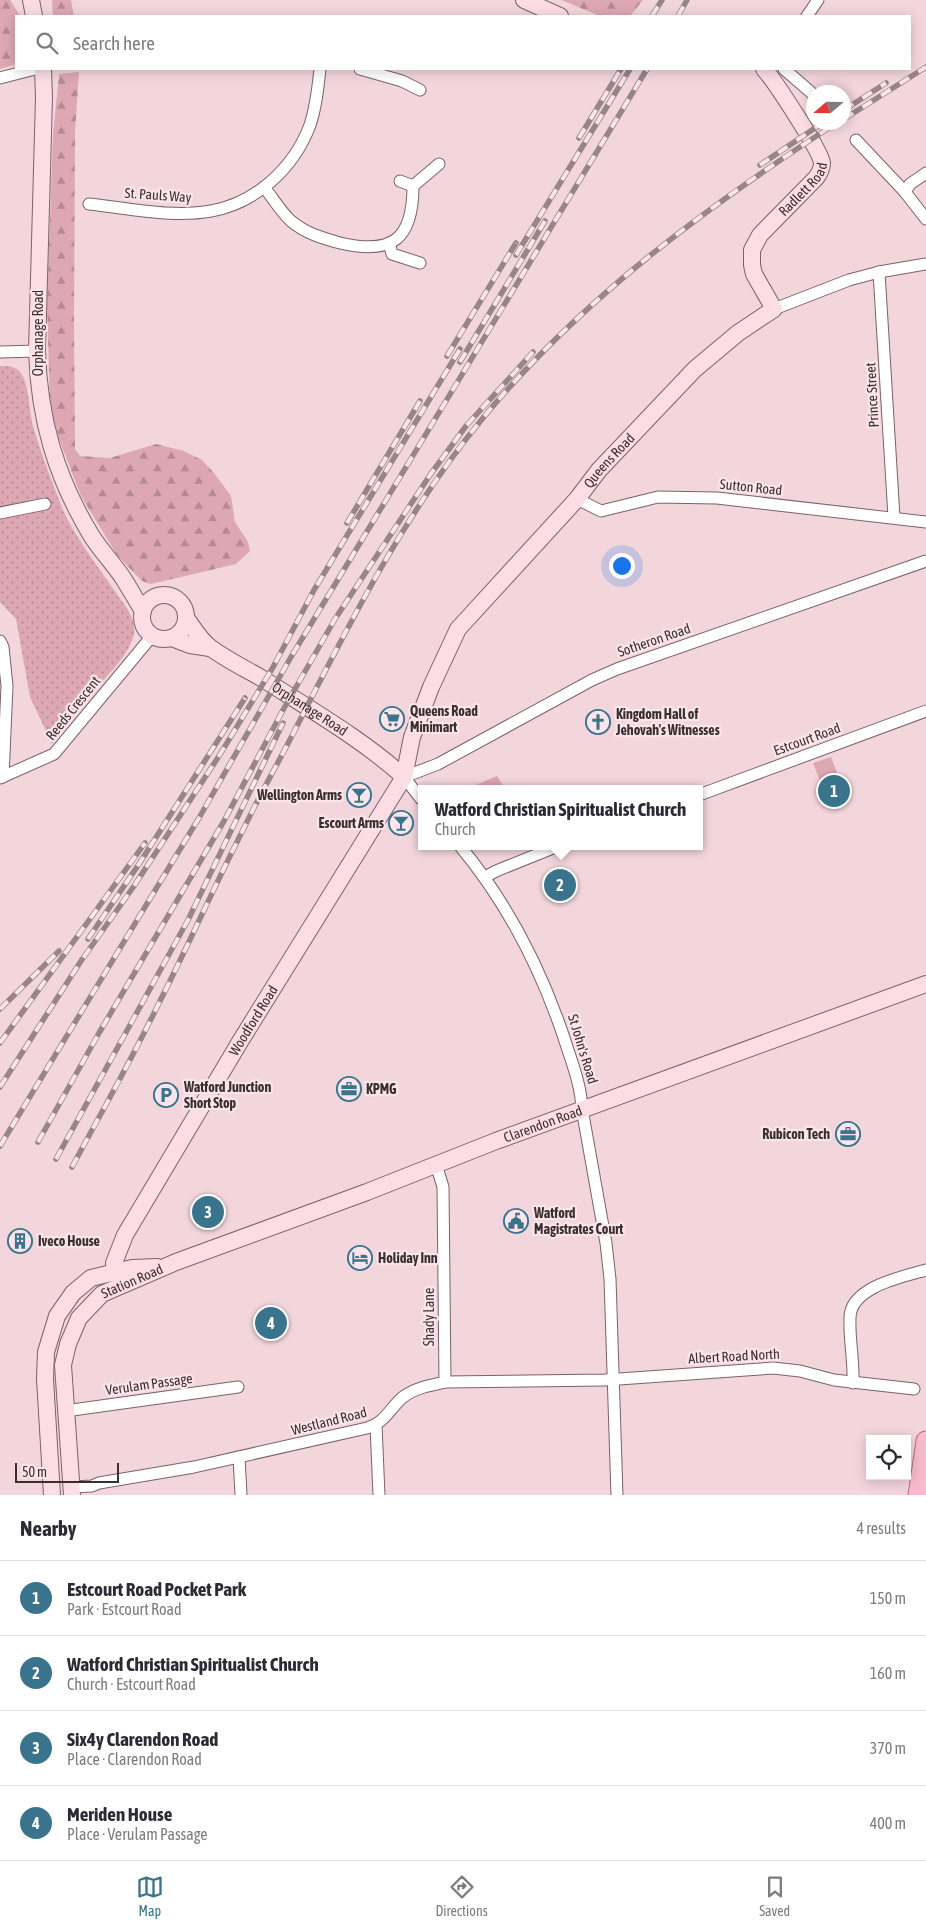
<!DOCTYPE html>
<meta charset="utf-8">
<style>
:root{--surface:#fff;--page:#f7f7f7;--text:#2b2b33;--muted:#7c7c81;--line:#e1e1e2;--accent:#39738c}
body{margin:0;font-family:"Asap Condensed",sans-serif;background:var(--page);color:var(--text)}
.controls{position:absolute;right:15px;bottom:15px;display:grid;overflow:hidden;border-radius:0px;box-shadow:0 2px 12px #0003}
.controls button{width:45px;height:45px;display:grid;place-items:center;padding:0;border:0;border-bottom:1px solid var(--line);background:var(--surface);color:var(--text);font:25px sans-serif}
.compass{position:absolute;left:806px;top:85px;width:45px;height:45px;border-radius:50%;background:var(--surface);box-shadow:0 2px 12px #0003;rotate:250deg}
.scale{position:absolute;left:15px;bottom:12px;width:104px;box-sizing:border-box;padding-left:5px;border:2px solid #392e30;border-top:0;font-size:14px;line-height:18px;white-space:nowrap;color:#392e30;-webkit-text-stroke:4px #fce5ea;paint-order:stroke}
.you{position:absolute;left:621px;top:565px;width:18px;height:18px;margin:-12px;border:4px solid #fff;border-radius:50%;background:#1a73e8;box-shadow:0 0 0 8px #1a73e833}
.badge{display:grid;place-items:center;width:32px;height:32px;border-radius:50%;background:var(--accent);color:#fff;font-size:16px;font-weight:700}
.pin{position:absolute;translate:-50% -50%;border:2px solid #fff;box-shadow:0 1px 5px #0006}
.popup{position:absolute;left:418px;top:785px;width:285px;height:65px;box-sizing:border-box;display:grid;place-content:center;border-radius:0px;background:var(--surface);filter:drop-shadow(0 1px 4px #0005);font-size:16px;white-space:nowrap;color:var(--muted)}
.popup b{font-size:19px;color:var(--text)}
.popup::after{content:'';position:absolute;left:50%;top:100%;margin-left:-10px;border:10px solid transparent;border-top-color:var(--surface)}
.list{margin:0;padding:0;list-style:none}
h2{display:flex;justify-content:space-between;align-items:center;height:65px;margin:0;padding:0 20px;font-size:21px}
h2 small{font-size:16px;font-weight:400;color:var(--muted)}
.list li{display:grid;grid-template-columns:32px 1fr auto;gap:15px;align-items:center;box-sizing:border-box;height:75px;padding:0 20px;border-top:1px solid var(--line)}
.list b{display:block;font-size:19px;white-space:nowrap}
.list p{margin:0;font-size:16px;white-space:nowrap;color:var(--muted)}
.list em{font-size:16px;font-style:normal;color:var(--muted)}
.icon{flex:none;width:28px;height:28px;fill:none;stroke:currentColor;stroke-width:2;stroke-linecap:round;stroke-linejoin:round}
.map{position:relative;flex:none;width:926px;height:1495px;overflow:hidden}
.search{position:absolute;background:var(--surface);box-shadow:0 2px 12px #0003;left:15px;right:15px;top:15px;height:55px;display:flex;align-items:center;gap:12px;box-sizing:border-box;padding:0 18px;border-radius:0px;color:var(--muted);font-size:19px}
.sheet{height:365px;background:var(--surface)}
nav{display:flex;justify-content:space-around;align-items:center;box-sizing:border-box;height:70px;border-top:1px solid var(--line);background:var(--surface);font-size:14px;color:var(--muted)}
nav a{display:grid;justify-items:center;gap:2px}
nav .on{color:var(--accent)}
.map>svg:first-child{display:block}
</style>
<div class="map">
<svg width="926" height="1495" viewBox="0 0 926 1495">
<defs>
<pattern id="grass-dots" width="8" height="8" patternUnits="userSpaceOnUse" patternTransform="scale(1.25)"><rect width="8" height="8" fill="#dda8b4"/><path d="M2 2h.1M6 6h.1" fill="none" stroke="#b48993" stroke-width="1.8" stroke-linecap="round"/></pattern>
<pattern id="forest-firs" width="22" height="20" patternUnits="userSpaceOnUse" patternTransform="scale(1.25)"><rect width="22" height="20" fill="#dda8b4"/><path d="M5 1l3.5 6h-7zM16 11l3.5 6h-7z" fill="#b48993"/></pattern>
</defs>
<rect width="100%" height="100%" fill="#f2d6dc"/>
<path fill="url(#grass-dots)" d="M0 366C8 366 16 366 21 373 29 385 29 410 33 426 41 454 52 482 63 510 75 536 93 560 110 584 118 597 132 611 134 626 138 650 98 684 84 701 73 714 63 729 52 744L30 697 16 619 0 602Z"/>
<g fill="url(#forest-firs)">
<polygon points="0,0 10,0 20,16 16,16 16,64 0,69"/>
<polygon points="52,0 71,0 74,16 53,16"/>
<polygon points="561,0 643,0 630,16 600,16"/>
<polygon points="79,72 75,132 74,322 75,449 80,456 110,458 156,444 184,451 202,460 214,473 231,496 235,522 248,542 250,551 236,564 151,584 142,581 117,555 81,496 59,439 50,405 47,305 53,135 59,74"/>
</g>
<g fill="#dda8b4">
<polygon points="831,757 847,800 830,807 813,763"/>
<polygon points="497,776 505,789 466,789"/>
</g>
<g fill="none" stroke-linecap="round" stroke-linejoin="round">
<defs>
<g id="street">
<polyline points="807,16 818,0"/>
<polyline points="360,69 402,81 420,90"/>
<polyline points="784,69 814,95"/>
<polyline points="0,78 35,69"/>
<polyline points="856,140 905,192 926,219"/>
<polyline points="400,181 413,186 439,164"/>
<path d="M264 187C273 198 280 211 291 221 305 233 322 238 340 243 392 255 413 240 413 186"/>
<polyline points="905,192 910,184 926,173"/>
<path d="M89 204C128 208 172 218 211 211 256 203 294 168 310 125 316 107 318 88 320 69"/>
<polyline points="389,243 392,254 420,263"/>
<polyline points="879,272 894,517"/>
<polyline points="774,309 849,280 879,272 926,264"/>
<polyline points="0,352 37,351"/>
<polyline points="577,499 601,511 658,497 717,498 926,522"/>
<polyline points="0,513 45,504"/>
<polyline points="0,641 3,647 7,686 3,777"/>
<polyline points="0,778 54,754 152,636"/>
<polyline points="699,795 926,711"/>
<polyline points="421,799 404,777 438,764 592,680 617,669 926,561"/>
<path d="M460 846C509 905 544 975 567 1047 574 1068 581 1087 582 1109L606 1243 610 1279 617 1495"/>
<polyline points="485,877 496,871 558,846"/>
<polyline points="436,1164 443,1187 445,1382"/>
<path d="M853 1383C854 1361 849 1339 850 1318 850 1287 902 1277 926 1270"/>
<polyline points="65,1411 238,1387"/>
<polyline points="376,1425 379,1495"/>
<polyline points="239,1457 241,1495"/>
<path d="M72 1487 92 1486 99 1483 194 1467 367 1428C385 1423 390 1408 403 1397 415 1388 431 1385 445 1382L605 1380 773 1368 800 1371 834 1380 914 1389"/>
</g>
<g id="secondary">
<polyline points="31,0 34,16"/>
<polyline points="524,0 560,16"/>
<path d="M43 69 44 97 37 351C39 419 56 477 91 535 101 551 113 563 123 578 130 589 136 600 143 611"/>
<circle cx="164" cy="617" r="22"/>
<path id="s1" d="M187 619C194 629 201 641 211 648 227 660 246 669 263 679 311 710 362 739 404 777"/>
<polyline points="172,638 190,645 210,648"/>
<path id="s2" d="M115 1271 114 1263 125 1235 241 1040 404 777 412 737 431 687 458 629 577 499 599 470 695 369 738 333 774 309 754 274 752 265V250L760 235 816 178C819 174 822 169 822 163 821 151 774 80 764 69"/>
<polyline points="52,1495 45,1379 46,1352 57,1316 73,1293 91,1278 132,1268 157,1267"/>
<path id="s3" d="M72 1495 63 1365 68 1344 79 1318 102 1294 176 1262 367 1192 496 1141 926 984"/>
</g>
<polyline id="primary" points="918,1495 926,1441"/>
</defs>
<use href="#street" stroke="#7b6268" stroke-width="13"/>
<use href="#secondary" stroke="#7b6268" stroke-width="18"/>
<use href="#primary" stroke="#b36c7f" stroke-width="21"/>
<use href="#street" stroke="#fff" stroke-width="11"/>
<use href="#secondary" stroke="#fcdde5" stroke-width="16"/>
<use href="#primary" stroke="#f8bbcb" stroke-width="19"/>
<defs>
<g id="rail">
<polyline points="652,16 662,0"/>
<polyline points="678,16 687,0"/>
<polyline points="844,110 886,83"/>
<polyline points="844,119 926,67"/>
<polyline points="579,138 621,69"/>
<polyline points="760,165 824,122"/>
<polyline points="516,255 630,69"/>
<polyline points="447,356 516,243"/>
<polyline points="460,362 545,221"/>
<polyline points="347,523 420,401"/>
<polyline points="88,939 139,864 245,698"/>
<polyline points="0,1009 59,951"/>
<polyline points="0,1043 145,843"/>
<polyline points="0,1087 81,961 134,886 219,756 272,669 314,590 460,349"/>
<polyline points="38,1142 99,1033 224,821 283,710 335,619 430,475 466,426 533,352"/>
<polyline points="0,1146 199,818 291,657 647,69"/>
<polyline points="56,1159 188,920 283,723"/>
<path d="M72 1167C101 1113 132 1059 159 1003 188 946 214 887 243 830 260 794 280 760 298 724 351 620 408 508 483 418 582 298 708 206 838 122"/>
</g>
</defs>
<use href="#rail" stroke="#988589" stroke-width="5.5"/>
<use href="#rail" stroke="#fce5ea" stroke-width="4" stroke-dasharray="11" stroke-linecap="butt"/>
</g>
<defs>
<symbol id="supermarket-ring" viewBox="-11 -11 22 22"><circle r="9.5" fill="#fce5ea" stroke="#39738c" stroke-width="1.5"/><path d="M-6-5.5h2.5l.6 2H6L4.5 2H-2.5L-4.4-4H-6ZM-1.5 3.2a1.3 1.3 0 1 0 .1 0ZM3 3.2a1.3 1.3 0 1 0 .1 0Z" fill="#39738c"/></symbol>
<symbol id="church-ring" viewBox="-11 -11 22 22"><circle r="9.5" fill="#fce5ea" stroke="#39738c" stroke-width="1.5"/><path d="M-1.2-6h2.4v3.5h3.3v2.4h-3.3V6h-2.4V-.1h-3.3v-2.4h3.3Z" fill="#39738c"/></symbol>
<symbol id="bar-ring" viewBox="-11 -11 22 22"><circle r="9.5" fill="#fce5ea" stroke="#39738c" stroke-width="1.5"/><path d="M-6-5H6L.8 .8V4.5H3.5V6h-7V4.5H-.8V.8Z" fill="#39738c"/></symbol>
<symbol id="office-ring" viewBox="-11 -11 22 22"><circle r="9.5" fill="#fce5ea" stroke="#39738c" stroke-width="1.5"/><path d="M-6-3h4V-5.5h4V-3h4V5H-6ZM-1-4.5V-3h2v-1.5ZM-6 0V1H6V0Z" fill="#39738c"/></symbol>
<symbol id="parking-ring" viewBox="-11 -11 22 22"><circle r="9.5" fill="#fce5ea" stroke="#39738c" stroke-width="1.5"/><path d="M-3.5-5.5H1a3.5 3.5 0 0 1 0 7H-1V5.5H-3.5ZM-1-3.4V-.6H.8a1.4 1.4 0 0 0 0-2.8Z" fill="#39738c"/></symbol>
<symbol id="civic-ring" viewBox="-11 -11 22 22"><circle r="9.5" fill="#fce5ea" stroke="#39738c" stroke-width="1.5"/><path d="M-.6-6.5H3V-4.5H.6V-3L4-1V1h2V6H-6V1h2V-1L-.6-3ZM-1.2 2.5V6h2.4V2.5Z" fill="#39738c"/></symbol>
<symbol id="building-ring" viewBox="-11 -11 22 22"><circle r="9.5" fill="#fce5ea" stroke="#39738c" stroke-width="1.5"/><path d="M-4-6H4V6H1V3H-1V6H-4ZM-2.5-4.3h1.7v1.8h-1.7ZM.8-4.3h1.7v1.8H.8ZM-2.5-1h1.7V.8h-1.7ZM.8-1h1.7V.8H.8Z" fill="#39738c"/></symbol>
<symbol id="hotel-ring" viewBox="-11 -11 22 22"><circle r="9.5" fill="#fce5ea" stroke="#39738c" stroke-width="1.5"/><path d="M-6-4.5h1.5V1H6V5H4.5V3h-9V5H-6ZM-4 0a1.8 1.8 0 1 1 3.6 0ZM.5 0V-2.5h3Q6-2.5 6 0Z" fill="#39738c"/></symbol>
</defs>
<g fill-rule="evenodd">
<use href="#supermarket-ring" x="378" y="705" width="28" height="28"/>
<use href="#church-ring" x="584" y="708" width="28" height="28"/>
<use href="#bar-ring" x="345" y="781" width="28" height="28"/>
<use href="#bar-ring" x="387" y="809" width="28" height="28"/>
<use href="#office-ring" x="335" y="1075" width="28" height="28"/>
<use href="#parking-ring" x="152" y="1081" width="28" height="28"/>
<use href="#office-ring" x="834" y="1120" width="28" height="28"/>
<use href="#civic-ring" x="502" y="1207" width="28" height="28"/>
<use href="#building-ring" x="6" y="1227" width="28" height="28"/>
<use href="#hotel-ring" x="346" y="1244" width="28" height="28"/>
</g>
<g text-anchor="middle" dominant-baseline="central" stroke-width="4.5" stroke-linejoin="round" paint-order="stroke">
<g font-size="14" fill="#392e30" stroke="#fce5ea">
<text stroke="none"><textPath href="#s2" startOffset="1329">Radlett Road</textPath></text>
<text transform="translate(158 195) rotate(4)">St. Pauls Way</text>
<text transform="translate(38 333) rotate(-90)">Orphanage Road</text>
<text transform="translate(872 395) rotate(-93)">Prince Street</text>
<text stroke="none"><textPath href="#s2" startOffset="959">Queens Road</textPath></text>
<text transform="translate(751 487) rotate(6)">Sutton Road</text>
<text transform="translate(654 640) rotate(-19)">Sotheron Road</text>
<text transform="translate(73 708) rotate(-51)">Reeds Crescent</text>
<text stroke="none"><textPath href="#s1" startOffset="154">Orphanage Road</textPath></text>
<text transform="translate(807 739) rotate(-20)">Estcourt Road</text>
<text stroke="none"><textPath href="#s2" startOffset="288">Woodford Road</textPath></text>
<text transform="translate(583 1049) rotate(73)">St John's Road</text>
<text stroke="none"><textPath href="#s3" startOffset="686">Clarendon Road</textPath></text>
<text stroke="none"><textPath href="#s3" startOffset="246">Station Road</textPath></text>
<text transform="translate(429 1317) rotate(-90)">Shady Lane</text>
<text transform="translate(734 1356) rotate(-3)">Albert Road North</text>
<text transform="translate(149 1384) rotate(-8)">Verulam Passage</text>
<text transform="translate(329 1421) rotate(-14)">Westland Road</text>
</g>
<g font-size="14" font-weight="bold" fill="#392e30" stroke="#fce5ea" text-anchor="start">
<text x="410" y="711">Queens Road<tspan x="410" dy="16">Minimart</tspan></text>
<text x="616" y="714">Kingdom Hall of<tspan x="616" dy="16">Jehovah's Witnesses</tspan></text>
<text x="342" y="795" text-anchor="end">Wellington Arms</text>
<text x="384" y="823" text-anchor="end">Escourt Arms</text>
<text x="184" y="1087">Watford Junction<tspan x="184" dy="16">Short Stop</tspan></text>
<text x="366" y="1089">KPMG</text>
<text x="830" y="1134" text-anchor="end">Rubicon Tech</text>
<text x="534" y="1213">Watford<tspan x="534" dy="16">Magistrates Court</tspan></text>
<text x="38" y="1241">Iveco House</text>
<text x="378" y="1258">Holiday Inn</text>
</g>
</g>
</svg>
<div class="controls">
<button><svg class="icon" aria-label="locate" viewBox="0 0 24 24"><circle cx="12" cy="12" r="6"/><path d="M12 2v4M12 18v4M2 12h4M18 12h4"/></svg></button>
</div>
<svg class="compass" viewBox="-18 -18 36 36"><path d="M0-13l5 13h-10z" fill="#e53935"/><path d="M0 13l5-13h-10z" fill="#7c7c81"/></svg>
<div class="scale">50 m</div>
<div class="you"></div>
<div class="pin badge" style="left:834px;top:791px">1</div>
<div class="pin badge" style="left:560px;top:885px">2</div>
<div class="popup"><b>Watford Christian Spiritualist Church</b>Church</div>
<div class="pin badge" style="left:208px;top:1212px">3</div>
<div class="pin badge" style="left:271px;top:1323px">4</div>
<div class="search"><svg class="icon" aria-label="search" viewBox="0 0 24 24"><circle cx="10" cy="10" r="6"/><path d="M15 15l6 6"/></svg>Search here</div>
</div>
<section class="sheet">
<h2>Nearby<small>4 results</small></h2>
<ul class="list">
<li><span class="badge">1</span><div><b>Estcourt Road Pocket Park</b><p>Park · Estcourt Road</p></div><em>150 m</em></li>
<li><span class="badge">2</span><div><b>Watford Christian Spiritualist Church</b><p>Church · Estcourt Road</p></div><em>160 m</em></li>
<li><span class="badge">3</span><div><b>Six4y Clarendon Road</b><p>Place · Clarendon Road</p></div><em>370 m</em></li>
<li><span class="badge">4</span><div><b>Meriden House</b><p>Place · Verulam Passage</p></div><em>400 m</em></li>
</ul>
</section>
<nav>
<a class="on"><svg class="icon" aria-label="map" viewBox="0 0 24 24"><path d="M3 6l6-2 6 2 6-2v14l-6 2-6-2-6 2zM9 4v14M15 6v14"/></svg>Map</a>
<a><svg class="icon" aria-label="directions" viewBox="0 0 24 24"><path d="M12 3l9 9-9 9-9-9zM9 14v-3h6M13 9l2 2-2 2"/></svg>Directions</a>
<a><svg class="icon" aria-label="saved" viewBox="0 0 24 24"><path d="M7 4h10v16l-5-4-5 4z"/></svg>Saved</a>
</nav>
